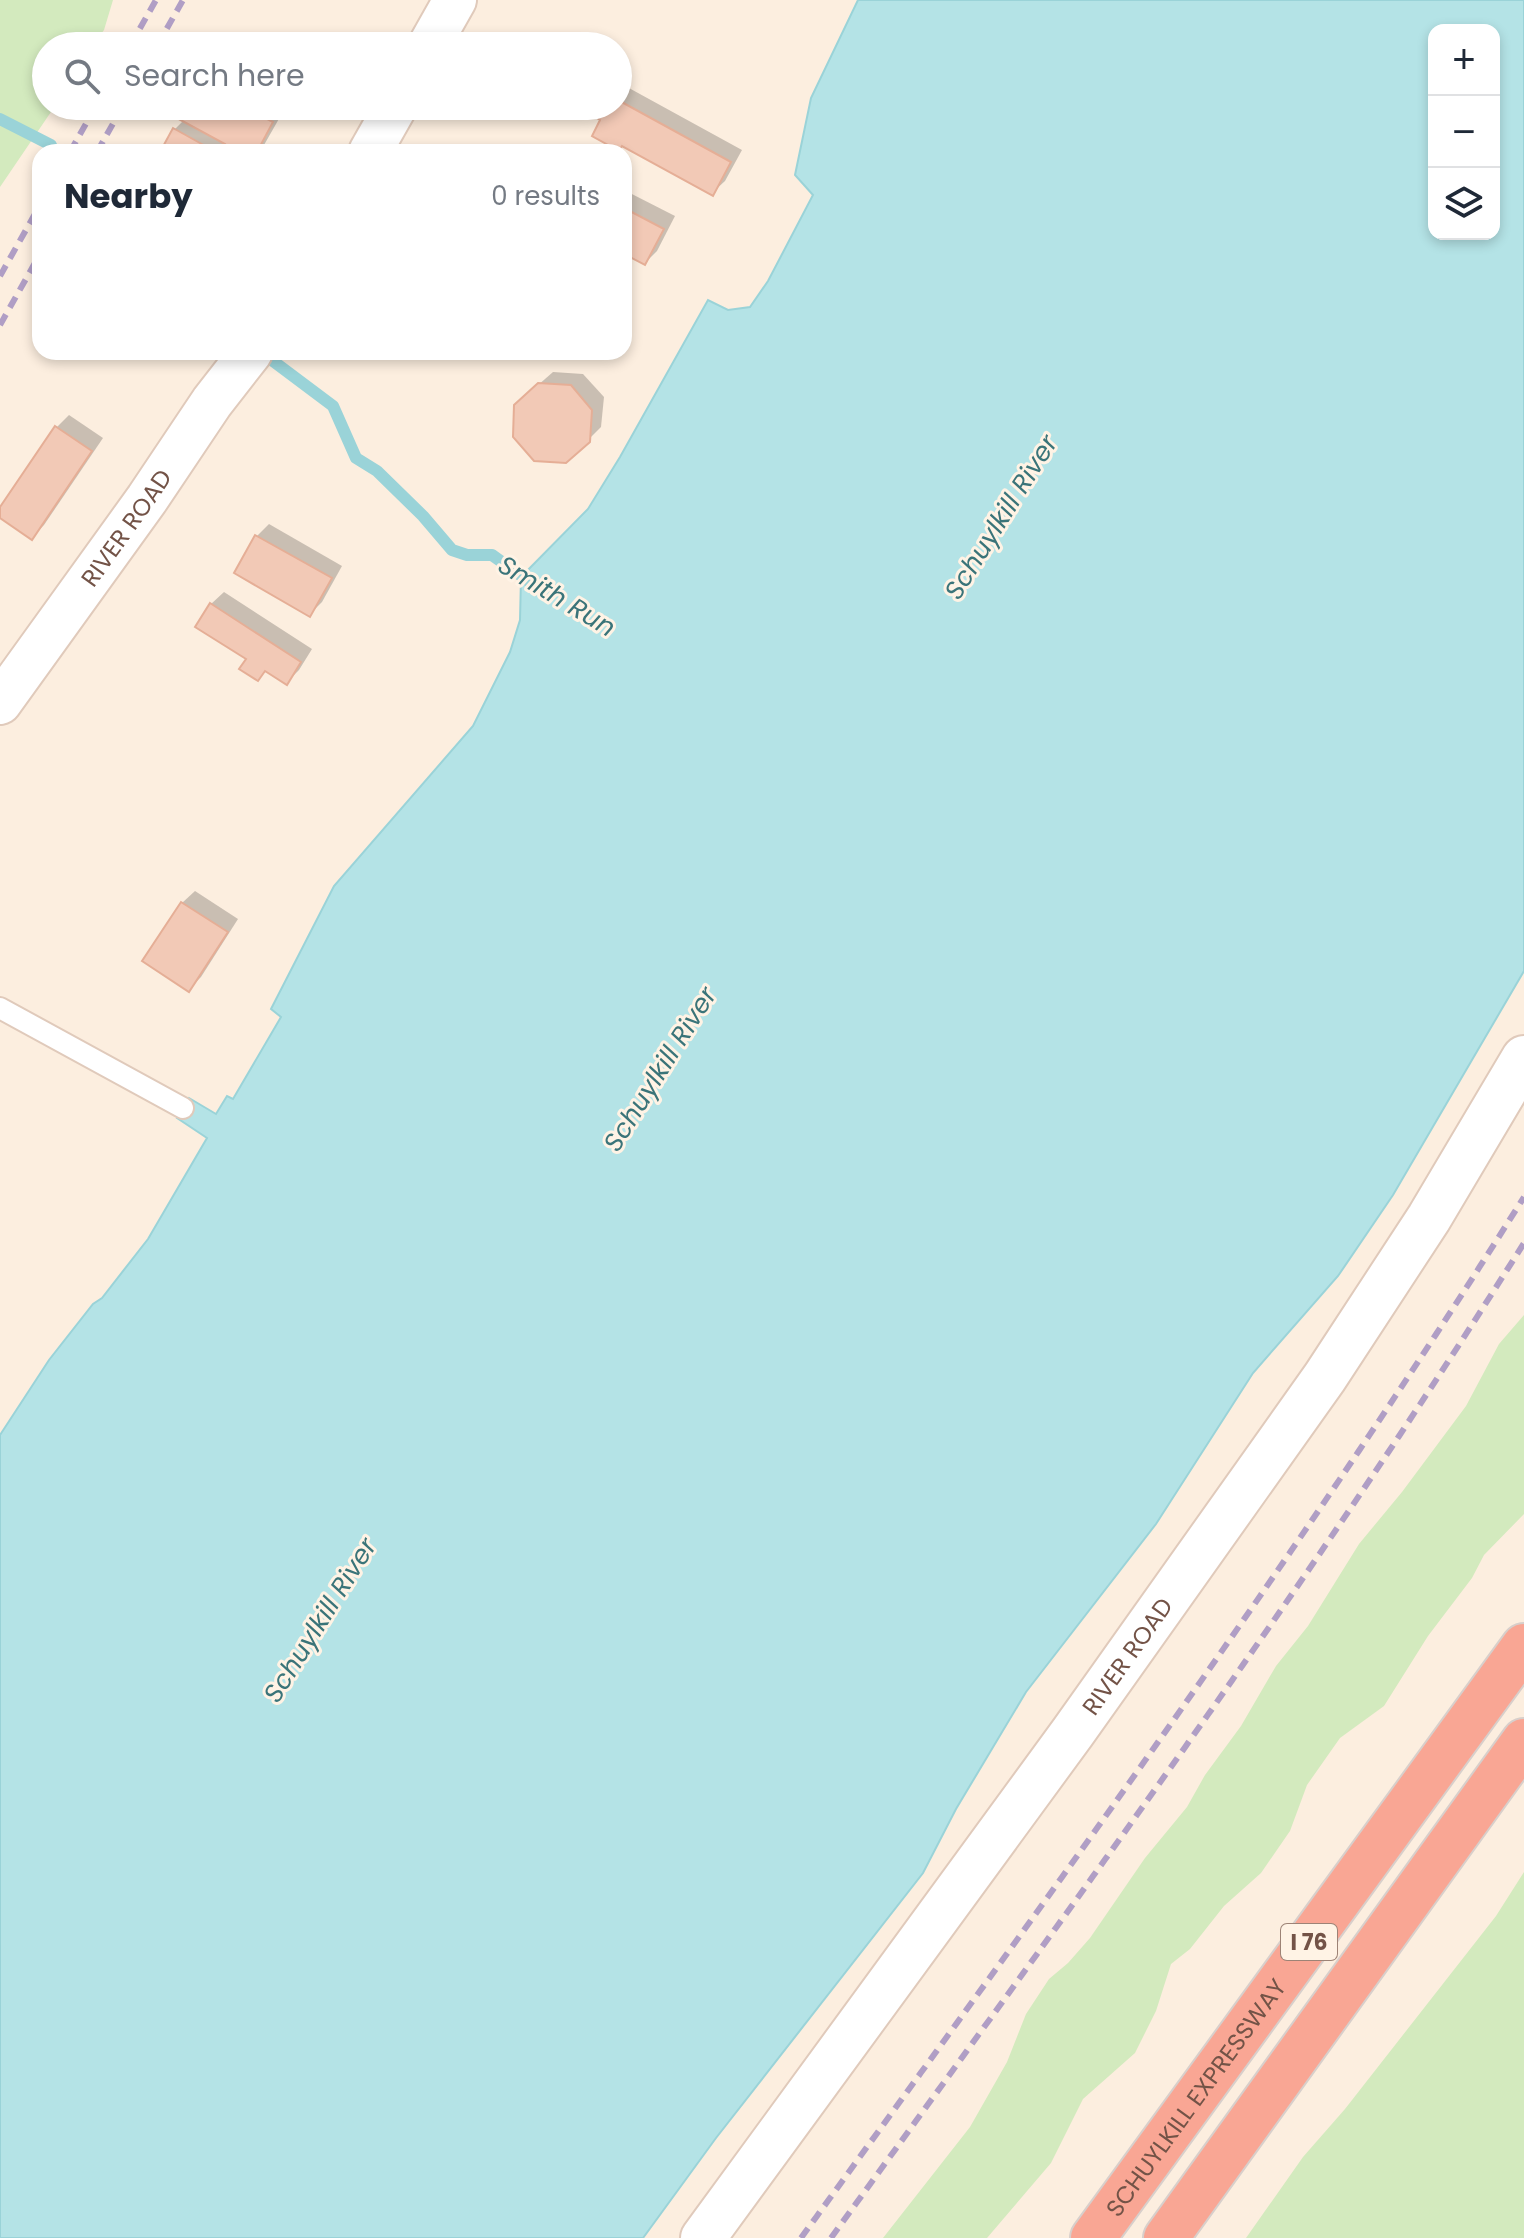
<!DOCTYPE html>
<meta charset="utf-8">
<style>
:root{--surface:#fff;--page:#f6f6f7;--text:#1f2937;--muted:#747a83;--line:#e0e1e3}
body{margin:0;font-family:Poppins,sans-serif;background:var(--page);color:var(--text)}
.controls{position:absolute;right:24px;top:24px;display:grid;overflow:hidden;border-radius:16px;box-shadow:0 4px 12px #0003}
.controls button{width:72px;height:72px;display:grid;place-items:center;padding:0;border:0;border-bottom:2px solid var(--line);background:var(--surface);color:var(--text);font:40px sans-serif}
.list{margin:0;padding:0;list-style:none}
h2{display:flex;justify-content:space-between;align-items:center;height:104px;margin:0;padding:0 32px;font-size:34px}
h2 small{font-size:26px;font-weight:400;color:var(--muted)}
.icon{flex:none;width:44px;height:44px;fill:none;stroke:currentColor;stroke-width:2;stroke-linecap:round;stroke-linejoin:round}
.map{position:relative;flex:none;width:1524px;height:2238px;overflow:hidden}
.search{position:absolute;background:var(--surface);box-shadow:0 4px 12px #0003;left:32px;top:32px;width:600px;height:88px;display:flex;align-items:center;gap:20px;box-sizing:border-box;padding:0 28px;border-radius:44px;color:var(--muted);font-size:30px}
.panel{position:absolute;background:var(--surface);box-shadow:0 4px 12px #0003;left:32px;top:144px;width:600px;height:216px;border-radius:24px}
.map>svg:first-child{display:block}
</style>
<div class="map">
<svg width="1524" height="2238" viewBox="0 0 1524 2238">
<rect width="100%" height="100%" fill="#fceedf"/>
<g fill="#d3eabe">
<polygon points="0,0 113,0 104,30 92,46 46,46 46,106 55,106 0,187"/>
<polygon points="1524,1315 1524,1514 1484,1555 1472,1578 1428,1636 1384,1706 1340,1738 1307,1785 1290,1831 1261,1873 1224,1906 1190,1949 1171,1964 1156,2011 1135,2053 1083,2099 1051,2163 987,2238 883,2238 970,2127 1007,2062 1026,2014 1049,1979 1068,1963 1090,1938 1145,1858 1187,1807 1205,1775 1241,1726 1276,1666 1308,1626 1359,1544 1402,1492 1466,1406 1499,1344"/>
<polygon points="1524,1872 1524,2238 1246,2238 1303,2157 1345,2109 1496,1916"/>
</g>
<path fill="#b4e3e6" stroke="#9ad3d8" stroke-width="2" fill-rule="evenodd" d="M858 0H1524V971L1393 1195 1338 1276 1253 1373 1156 1524 1026 1692 956 1809 923 1873 716 2138 643 2238H0V1435L49 1360 93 1304 102 1298 148 1239 207 1138 177 1118 189 1098 216 1114 227 1096 233 1099 281 1017 271 1009 334 886 473 726 510 652 520 620 521 577 588 509 620 457 708 300 728 310 750 307 768 281 813 195 795 175 811 98ZM1434 30H1494V234H1434Z"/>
<g fill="#0003">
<polygon points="618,82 742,150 725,181 712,193 623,144 603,120 580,106 618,106"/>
<polygon points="183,106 277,106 284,110 260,152 162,152 175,129 184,120"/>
<polygon points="624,190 675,216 657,251 645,263 624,252"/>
<polygon points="553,372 583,374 604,397 601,427 588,440 529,393"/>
<polygon points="69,415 103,438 44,525 32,537 0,515 0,511 57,427"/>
<polygon points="269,524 342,566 322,602 310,614 257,536"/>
<polygon points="224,592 312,649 299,670 287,682 267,670 258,679 248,659 211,604"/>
<polygon points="195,891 238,919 201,977 189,989 182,903"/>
</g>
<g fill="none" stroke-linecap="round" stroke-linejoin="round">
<g stroke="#9ad3d8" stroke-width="12">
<polyline points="0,119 51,145"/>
<polyline points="273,361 333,406 356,458 377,471 423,516 452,550 467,555 492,555 533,584"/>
</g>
</g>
<g fill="#f2c9b6" stroke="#e5ae96" stroke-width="2">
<polygon points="618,100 731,162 713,196 622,146 619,151 592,136 600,120 578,106 618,106"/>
<polygon points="181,106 242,106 273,122 257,152 232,152 224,148 225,144 175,117"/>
<polygon points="173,128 216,152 160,152"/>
<polygon points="624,208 664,229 645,265 624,254"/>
<polygon points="538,383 571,385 592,410 590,442 566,463 534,461 513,437 514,405"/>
<polygon points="55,426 92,451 32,540 0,518 0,507"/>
<polygon points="255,535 332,578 310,617 234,573"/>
<polygon points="210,603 301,662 287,685 265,671 258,681 239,669 246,659 195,627"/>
<polygon points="181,902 228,932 189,992 142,961"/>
</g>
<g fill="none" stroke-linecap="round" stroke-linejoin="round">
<defs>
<polyline id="service" points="0,1008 183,1108"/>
<g id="minor">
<polyline points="429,46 455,0"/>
<polyline points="370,152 396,106"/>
<path id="s1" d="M0 703 147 499 212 402 251 352"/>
</g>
<g id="tertiary">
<path id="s2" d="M703 2238 1073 1732 1325 1377 1429 1218 1524 1058"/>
</g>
<g id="motorway">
<path id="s3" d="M1093 2238 1524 1646"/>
<polyline points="1166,2238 1524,1741"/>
</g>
</defs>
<use href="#service" stroke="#e0cabb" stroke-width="24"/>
<use href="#minor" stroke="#e0cabb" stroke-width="46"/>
<use href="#tertiary" stroke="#e0cabb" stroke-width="48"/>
<use href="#motorway" stroke="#d8cfcb" stroke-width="48"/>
<use href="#service" stroke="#fff" stroke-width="20"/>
<use href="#minor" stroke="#fff" stroke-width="42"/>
<use href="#tertiary" stroke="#fff" stroke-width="44"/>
<use href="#motorway" stroke="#f9a694" stroke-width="44"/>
<g stroke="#b09ec5" stroke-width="6" stroke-dasharray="12 8" stroke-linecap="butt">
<polyline points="130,46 156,0"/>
<polyline points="157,46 183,0"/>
<polyline points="70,152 96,106"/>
<polyline points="97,152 123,106"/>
<polyline points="0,276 40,205"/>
<polyline points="0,325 40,254"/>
<path d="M801 2238C1049 1896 1299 1555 1524 1197"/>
<path d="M831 2238C1068 1911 1309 1585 1524 1243"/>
</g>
</g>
<g text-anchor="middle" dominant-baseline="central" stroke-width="6" stroke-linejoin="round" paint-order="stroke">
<rect fill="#fff3e5" stroke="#9d8376" stroke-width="2" x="1281" y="1924" width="56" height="36" rx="6"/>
<g font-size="22" font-weight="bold" fill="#735347">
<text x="1309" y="1942">I 76</text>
</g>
<g font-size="24" fill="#735347" stroke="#fff3e5">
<text stroke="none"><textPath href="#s1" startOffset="216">RIVER ROAD</textPath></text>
<text stroke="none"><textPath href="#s2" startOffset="720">RIVER ROAD</textPath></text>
<text stroke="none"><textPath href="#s3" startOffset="174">SCHUYLKILL EXPRESSWAY</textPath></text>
</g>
<g font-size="26" font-style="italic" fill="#3a7479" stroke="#fff3e5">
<text transform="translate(1001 517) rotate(-58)">Schuylkill River</text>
<text transform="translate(557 596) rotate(31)">Smith Run</text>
<text transform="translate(660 1069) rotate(-58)">Schuylkill River</text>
<text transform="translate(320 1620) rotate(-58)">Schuylkill River</text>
</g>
</g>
</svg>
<div class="controls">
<button>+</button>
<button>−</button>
<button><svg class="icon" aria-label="layers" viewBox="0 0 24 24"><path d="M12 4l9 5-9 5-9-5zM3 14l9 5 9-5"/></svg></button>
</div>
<div class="search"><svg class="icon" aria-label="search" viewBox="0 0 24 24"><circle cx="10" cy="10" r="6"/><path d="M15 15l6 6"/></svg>Search here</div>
<section class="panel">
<h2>Nearby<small>0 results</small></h2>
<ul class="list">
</ul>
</section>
</div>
